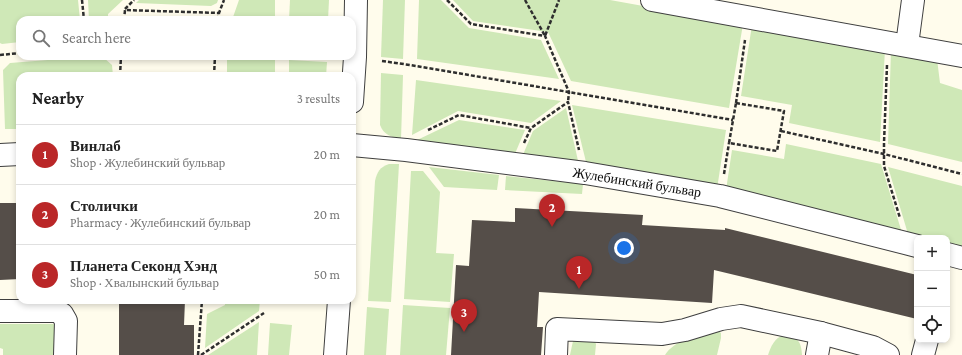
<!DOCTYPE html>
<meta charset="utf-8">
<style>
:root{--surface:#fff;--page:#f2f2f2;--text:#222;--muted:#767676;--line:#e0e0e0;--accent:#ba2728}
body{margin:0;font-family:"Crimson Pro",serif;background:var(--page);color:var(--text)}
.controls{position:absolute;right:12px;bottom:12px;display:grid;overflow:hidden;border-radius:8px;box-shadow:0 2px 6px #0003}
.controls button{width:36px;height:36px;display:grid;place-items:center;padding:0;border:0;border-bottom:1px solid var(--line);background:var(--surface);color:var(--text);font:20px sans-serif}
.you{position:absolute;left:624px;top:248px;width:14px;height:14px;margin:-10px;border:3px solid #fff;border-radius:50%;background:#1a73e8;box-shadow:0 0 0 6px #1a73e833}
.badge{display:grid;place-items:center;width:26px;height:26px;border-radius:50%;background:var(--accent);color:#fff;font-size:13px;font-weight:700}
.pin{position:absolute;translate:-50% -33px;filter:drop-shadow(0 1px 2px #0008)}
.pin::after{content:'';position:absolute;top:21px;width:14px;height:12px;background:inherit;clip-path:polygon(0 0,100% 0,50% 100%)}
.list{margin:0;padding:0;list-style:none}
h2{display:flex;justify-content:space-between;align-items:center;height:52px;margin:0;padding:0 16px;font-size:17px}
h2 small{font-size:13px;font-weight:400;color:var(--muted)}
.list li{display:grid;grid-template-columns:26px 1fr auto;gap:12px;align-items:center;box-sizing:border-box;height:60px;padding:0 16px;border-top:1px solid var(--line)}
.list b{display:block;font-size:15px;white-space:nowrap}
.list p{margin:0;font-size:13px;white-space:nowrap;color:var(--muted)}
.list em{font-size:13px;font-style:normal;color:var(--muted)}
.icon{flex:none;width:22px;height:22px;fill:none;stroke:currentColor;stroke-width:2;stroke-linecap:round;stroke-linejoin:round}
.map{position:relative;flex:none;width:962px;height:355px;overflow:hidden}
.search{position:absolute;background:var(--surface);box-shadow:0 2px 6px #0003;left:16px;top:16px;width:340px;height:44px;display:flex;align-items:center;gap:10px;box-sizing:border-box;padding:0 14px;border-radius:12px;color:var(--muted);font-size:15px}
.panel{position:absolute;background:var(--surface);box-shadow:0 2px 6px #0003;left:16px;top:72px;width:340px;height:232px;border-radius:12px}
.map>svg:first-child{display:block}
</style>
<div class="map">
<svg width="962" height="355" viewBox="0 0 962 355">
<rect width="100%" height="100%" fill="#fffcec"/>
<g fill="#cfe8b7">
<polygon points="0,0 78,0 80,20 20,20 20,42 2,44 0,43"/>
<polygon points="88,0 123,0 108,14 108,20 89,20"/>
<polygon points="139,0 218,0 217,3 211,6 136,3"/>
<polygon points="239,0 275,0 275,20 232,20"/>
<polygon points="290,0 329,0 328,20 289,20"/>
<polygon points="383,0 405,0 403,59 381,57"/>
<polygon points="419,0 441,0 469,28 541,40 559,79 417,59"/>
<polygon points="453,0 610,0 743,24 729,108 571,81 548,32 473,21"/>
<polygon points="752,25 885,49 880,142 789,123 792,105 741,96"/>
<polygon points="891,50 937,59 940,83 962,90 962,162 888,144"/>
<polygon points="98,56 104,58 112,65 113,76 20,76 20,129 5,129 3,70 10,63"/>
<polygon points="230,57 275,60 275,76 227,76 227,59"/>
<polygon points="289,60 327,62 326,76 289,76"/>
<path d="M381 73 403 75 401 139C391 137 384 135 380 125Z"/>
<polygon points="416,80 561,101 531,123 458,111 412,135"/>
<polygon points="572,105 726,130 717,189 587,166"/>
<polygon points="566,108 579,165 522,157 533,131"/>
<polygon points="459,120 525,130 514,156 415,141"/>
<polygon points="786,144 881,164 902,233 726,190 732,150 784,159"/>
<path d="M389 164H399L391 302 368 301 375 181C377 172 380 167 389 164Z"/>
<polygon points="429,167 499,175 497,190 444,187"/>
<polygon points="888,167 962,186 962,248 947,244 947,238 924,238 908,234"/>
<polygon points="411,171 423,171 440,192 436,253 454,254 450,302 404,299"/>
<polygon points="506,176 583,184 582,194 505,190"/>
<polygon points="225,300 260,300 259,311 205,348 207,314 225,305"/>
<polygon points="403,305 450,308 446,355 400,355"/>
<polygon points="367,307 389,309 386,355 364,355"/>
<polygon points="259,322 257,355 208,355"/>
<polygon points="270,323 292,325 289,355 268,355"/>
<polygon points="0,324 59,324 58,355 3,355 3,349 0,348"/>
<path d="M710 329 717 330 721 333V338L717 355H665C674 341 695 335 710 329Z"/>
<path d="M783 335C797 337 801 340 802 355H768C771 346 774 339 783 335Z"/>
<polygon points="578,337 594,340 596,344 595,355 570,355 573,341"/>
</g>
<g fill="#554e49">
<polygon points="0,203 20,203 20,279 0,280"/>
<polygon points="515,208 643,215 642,225 725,230 725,228 917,275 917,319 714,270 712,303 539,292 537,327 543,327 541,355 451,355 456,265 469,266 472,220 515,222"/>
<polygon points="119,300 185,300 184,325 194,325 194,355 119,355"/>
</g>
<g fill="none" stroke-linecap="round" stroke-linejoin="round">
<defs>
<g id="minor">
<polyline points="652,0 962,56"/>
<polyline points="907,45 913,0"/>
<polyline points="352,102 355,57 356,0"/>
<polyline points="352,145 406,150 585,173 720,196 917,246"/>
<polyline points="0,155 20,154"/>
<polyline points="947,254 962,258"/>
<polyline points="0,311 56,311 62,314 66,321 65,355"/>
<polyline points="335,355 339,300"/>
<polyline points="556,355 557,329 662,334 685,330 721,319 741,316 821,333 873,347 888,355"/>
<polyline points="817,355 821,333"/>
<polyline points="923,355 927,340"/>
</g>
</defs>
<use href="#minor" stroke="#3f3f3f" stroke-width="24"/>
<g stroke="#2e2e2e" stroke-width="2.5" stroke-dasharray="4 2" stroke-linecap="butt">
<polyline points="82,0 84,20"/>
<polyline points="447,0 471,24 545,36 569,92 568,102"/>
<polyline points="525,0 545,36 559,0"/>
<polyline points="125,9 134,0"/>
<polyline points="124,20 125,10 219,13"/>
<polyline points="218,20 219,13 224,0"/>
<polyline points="0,55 20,53"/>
<polyline points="382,61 410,65 733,120"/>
<polyline points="887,65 884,143 884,166 900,218"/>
<polyline points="120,76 121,56"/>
<polyline points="214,76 215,56"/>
<polygon points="736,103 784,111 777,151 729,143"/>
<polyline points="736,103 745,40"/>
<polyline points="428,130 459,115 531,128"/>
<polyline points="781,131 884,154 962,174"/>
<polyline points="524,143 531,128 568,102 579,150"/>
<polyline points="724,174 729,143"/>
<polyline points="198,355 202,300"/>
<polyline points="201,355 264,313"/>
</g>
<use href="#minor" stroke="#fff" stroke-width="22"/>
</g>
<g text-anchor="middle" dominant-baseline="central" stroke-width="4" stroke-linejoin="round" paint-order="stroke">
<g font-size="14" fill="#0c0c0c" stroke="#fff">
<text transform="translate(637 182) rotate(9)">Жулебинский бульвар</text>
</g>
</g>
</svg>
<div class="controls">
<button>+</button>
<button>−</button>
<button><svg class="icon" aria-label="locate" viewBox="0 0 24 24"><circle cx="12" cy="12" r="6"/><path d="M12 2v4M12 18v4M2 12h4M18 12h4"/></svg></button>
</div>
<div class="you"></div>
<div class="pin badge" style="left:579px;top:289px">1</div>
<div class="pin badge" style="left:552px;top:227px">2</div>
<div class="pin badge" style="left:464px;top:332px">3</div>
<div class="search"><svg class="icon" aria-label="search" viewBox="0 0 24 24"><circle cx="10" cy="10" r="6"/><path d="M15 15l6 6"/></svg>Search here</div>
<section class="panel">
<h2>Nearby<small>3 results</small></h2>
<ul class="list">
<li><span class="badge">1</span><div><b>Винлаб</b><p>Shop · Жулебинский бульвар</p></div><em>20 m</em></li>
<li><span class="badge">2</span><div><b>Столички</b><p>Pharmacy · Жулебинский бульвар</p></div><em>20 m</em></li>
<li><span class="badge">3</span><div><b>Планета Секонд Хэнд</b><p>Shop · Хвалынский бульвар</p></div><em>50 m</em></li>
</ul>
</section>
</div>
